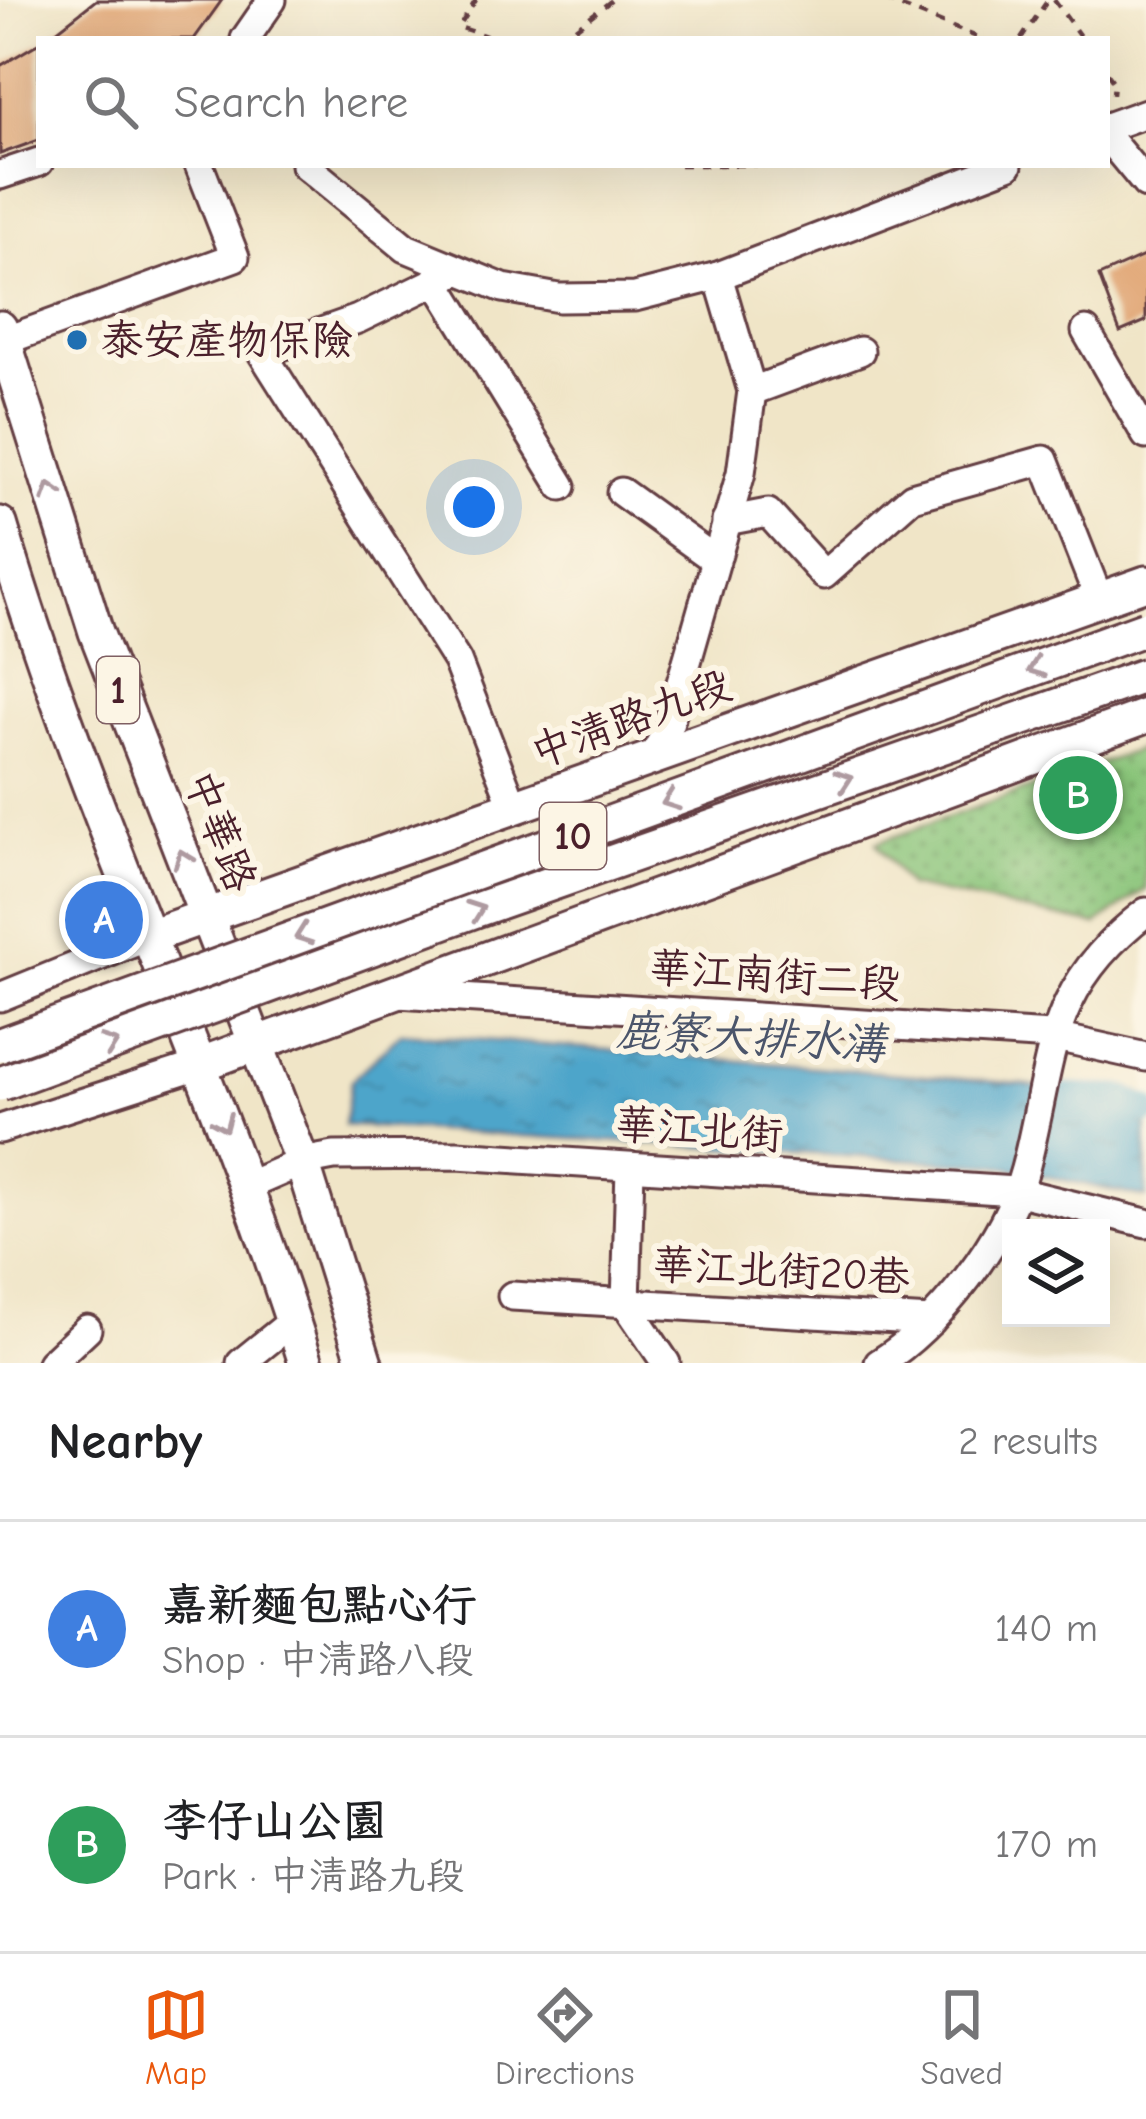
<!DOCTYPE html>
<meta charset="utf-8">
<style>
:root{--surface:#fff;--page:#f6f6f6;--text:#202124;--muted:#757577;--line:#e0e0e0;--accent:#ea580c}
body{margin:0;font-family:"Comic Neue","LXGW WenKai TC",sans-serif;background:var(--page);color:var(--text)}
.controls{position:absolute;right:36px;bottom:36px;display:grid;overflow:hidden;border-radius:0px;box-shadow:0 12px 48px #0002}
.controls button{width:108px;height:108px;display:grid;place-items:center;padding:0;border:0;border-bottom:3px solid var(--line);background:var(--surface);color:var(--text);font:60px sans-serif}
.you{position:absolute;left:474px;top:507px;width:42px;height:42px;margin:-30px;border:9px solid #fff;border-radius:50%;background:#1a73e8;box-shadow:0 0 0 18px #1a73e833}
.badge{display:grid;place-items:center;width:78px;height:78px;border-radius:50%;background:var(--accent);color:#fff;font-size:39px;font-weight:700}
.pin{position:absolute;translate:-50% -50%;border:6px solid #fff;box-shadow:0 3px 12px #0006}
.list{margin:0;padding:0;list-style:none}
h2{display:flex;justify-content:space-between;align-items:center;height:156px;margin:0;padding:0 48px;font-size:51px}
h2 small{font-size:39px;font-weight:400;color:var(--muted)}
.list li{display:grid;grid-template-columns:78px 1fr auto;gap:36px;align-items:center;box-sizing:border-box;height:216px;padding:0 48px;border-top:3px solid var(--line)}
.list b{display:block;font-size:45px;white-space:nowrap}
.list p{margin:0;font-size:39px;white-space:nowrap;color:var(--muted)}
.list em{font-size:39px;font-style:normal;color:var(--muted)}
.icon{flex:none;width:66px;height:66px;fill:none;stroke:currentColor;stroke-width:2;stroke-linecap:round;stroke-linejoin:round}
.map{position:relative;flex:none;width:1146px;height:1363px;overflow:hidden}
.search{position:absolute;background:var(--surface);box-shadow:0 12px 48px #0002;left:36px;right:36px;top:36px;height:132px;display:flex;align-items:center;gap:30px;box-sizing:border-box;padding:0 42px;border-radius:0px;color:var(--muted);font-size:45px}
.sheet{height:588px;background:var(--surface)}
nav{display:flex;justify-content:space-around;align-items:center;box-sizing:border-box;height:168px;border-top:3px solid var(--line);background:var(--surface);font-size:33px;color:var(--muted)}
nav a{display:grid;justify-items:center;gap:6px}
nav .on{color:var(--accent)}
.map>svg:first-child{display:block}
</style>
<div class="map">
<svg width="1146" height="1363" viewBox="0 0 1146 1363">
<defs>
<pattern id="park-dots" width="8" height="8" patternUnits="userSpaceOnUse" patternTransform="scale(3)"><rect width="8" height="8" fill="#89c479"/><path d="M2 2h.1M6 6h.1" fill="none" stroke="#729f63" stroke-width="1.8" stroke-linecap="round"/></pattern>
<pattern id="water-ripples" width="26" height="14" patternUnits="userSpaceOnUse" patternTransform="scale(3)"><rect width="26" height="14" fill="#4da5ca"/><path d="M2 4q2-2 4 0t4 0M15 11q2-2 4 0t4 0" fill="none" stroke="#4286a4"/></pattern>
</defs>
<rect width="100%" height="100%" fill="#fcf5e5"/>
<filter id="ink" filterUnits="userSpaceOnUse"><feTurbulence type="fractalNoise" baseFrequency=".00833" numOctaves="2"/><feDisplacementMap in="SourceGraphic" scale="24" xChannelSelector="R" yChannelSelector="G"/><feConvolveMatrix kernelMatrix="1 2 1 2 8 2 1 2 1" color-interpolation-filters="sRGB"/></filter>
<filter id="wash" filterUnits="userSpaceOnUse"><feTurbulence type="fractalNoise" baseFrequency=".004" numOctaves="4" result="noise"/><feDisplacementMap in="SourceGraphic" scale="48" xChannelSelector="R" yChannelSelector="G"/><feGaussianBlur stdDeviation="2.7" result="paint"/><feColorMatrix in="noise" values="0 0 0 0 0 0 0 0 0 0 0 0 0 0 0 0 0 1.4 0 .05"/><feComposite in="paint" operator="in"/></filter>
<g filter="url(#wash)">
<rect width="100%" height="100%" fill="#f0e5c7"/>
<polygon fill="url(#park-dots)" stroke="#6a7252" stroke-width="3" points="1146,747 1146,889 1096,925 908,886 876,843"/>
<polygon fill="url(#water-ripples)" stroke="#4c627a" stroke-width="3" points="401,1033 1021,1084 1146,1106 1146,1198 995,1165 344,1125 351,1081"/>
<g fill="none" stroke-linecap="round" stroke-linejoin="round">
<polyline stroke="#4da5ca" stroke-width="27" points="1066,1097 1124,1098 1146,1110"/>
</g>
<g id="blocks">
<g fill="#e1a777">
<polygon points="96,0 222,0 194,39 46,39"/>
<polygon points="39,43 39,140 0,154 0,66"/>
<polygon points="1146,255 1146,321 1120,332 1099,276"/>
</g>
</g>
</g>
<g filter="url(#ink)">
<use href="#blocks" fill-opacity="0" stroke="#633d42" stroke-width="3"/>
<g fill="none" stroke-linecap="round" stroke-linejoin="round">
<defs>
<g id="minor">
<polyline points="245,39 272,0"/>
<polyline points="1107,127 1146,113"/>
<polyline points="1107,137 1146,184"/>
<polyline points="305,165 406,248 503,288 559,298 635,297 718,276 1008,165"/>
<polyline points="0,175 39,162"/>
<polyline points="455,272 358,319 262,353 457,661 514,808"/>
<polyline points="436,281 562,486"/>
<polyline points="1086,331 1146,435"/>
<polyline points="4,341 235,257 199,165"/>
<polyline points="752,391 860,351"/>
<polyline points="621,492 714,559"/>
<polyline points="726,521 768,513 824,575 912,497 1044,460 1099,599"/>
<polyline points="653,758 668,728 741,473 752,391 718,276"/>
<polyline points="398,994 1051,1036 1146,1057"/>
<polyline points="0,997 150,936"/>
<polyline points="0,1129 199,1065"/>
<polyline points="630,1168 626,1304 666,1363"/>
<polyline points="249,1185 302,1162 334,1156 457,1155 1015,1191 1146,1223"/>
<polyline points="512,1296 931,1321"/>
<polyline points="51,1363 87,1329"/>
<polyline points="241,1363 293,1321"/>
<path d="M879 1363C938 1327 1007 1237 1025 1169 1054 1058 1044 990 1146 912"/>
</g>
<g id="major">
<polyline points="0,328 96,632 302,1162 365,1363"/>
<path d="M0 524C84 809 218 1079 306 1363"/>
<polyline points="150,936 1146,583"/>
<polyline points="199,1065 1146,716"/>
</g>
</defs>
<use href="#minor" stroke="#633d42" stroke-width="33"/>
<use href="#major" stroke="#633d42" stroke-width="39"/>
<g stroke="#633d42" stroke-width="4.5" stroke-dasharray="9 9" stroke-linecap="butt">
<polyline points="476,0 459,27 495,39"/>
<polyline points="885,0 982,39"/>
<polyline points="1054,0 1082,39"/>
<polyline points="561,39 612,0"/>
<polyline points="1021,39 1048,0"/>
<polyline points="1107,73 1114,83 1113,94"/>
<polyline points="680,165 756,165"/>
</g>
<use href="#minor" stroke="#fff" stroke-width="27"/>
<use href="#major" stroke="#fff" stroke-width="33"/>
<defs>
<g id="major-bridge">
<polyline points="0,1045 1146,628"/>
<polyline points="0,1084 476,910 1146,675"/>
</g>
</defs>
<use href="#major-bridge" stroke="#633d42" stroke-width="39" stroke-linecap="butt"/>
<use href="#major-bridge" stroke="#fff" stroke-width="33"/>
</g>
<defs><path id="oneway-chevron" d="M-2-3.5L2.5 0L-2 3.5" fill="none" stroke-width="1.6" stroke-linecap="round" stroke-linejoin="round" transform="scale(3)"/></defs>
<g stroke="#ae9aa0">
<use href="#oneway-chevron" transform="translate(51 491) rotate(-108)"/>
<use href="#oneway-chevron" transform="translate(1036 668) rotate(160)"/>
<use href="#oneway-chevron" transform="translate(844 780) rotate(-19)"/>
<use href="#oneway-chevron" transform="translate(670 801) rotate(160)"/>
<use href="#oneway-chevron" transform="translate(183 858) rotate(-111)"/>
<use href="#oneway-chevron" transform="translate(476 910) rotate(-20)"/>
<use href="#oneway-chevron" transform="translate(303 935) rotate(160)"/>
<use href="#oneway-chevron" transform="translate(110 1044) rotate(-20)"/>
<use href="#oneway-chevron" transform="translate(223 1123) rotate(67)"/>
</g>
</g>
<circle fill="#1f6fb2" stroke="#fcf5e5" stroke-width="4.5" cx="77" cy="340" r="12"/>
<g text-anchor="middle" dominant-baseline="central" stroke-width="12" stroke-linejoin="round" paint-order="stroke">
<g fill="#fcf5e5" stroke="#7f5f63" stroke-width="3">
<rect x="97" y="657" width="42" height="66" rx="9"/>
<rect x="540" y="803" width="66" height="66" rx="9"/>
</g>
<g font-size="39" font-weight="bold" fill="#4a1f2b">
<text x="118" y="690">1</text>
<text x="573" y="836">10</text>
</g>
<g font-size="42" fill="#4a1f2b" stroke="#fcf5e5" text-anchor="start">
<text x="101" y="340">泰安產物保險</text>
</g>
<g font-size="42" fill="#4a1f2b" stroke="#fcf5e5">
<text transform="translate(631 719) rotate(-20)">中清路九段</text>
<text transform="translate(220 831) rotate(69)">中華路</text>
<text transform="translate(775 976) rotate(4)">華江南街二段</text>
<text transform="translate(699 1130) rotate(4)">華江北街</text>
<text transform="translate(781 1271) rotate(3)">華江北街20巷</text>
</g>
<g font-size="45" font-style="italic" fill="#4b556b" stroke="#fcf5e5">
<text transform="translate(751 1037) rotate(3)">鹿寮大排水溝</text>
</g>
</g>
</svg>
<div class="controls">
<button><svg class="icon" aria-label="layers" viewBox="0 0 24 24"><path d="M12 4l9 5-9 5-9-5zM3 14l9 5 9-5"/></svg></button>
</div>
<div class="you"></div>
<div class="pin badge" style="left:104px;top:920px;background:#3f7fe0">A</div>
<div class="pin badge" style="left:1078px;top:795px;background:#2e9e5b">B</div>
<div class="search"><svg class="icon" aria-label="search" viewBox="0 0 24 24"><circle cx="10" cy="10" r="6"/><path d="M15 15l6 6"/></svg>Search here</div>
</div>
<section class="sheet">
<h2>Nearby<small>2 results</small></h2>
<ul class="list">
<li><span class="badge" style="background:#3f7fe0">A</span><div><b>嘉新麵包點心行</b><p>Shop · 中清路八段</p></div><em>140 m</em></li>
<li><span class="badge" style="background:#2e9e5b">B</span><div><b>李仔山公園</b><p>Park · 中清路九段</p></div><em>170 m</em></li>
</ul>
</section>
<nav>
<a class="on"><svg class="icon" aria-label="map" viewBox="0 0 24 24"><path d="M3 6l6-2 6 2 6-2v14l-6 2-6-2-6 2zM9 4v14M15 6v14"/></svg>Map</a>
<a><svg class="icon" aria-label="directions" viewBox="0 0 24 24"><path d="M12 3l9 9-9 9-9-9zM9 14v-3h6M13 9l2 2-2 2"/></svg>Directions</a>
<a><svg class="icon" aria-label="saved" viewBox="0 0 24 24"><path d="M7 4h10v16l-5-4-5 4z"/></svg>Saved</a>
</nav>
